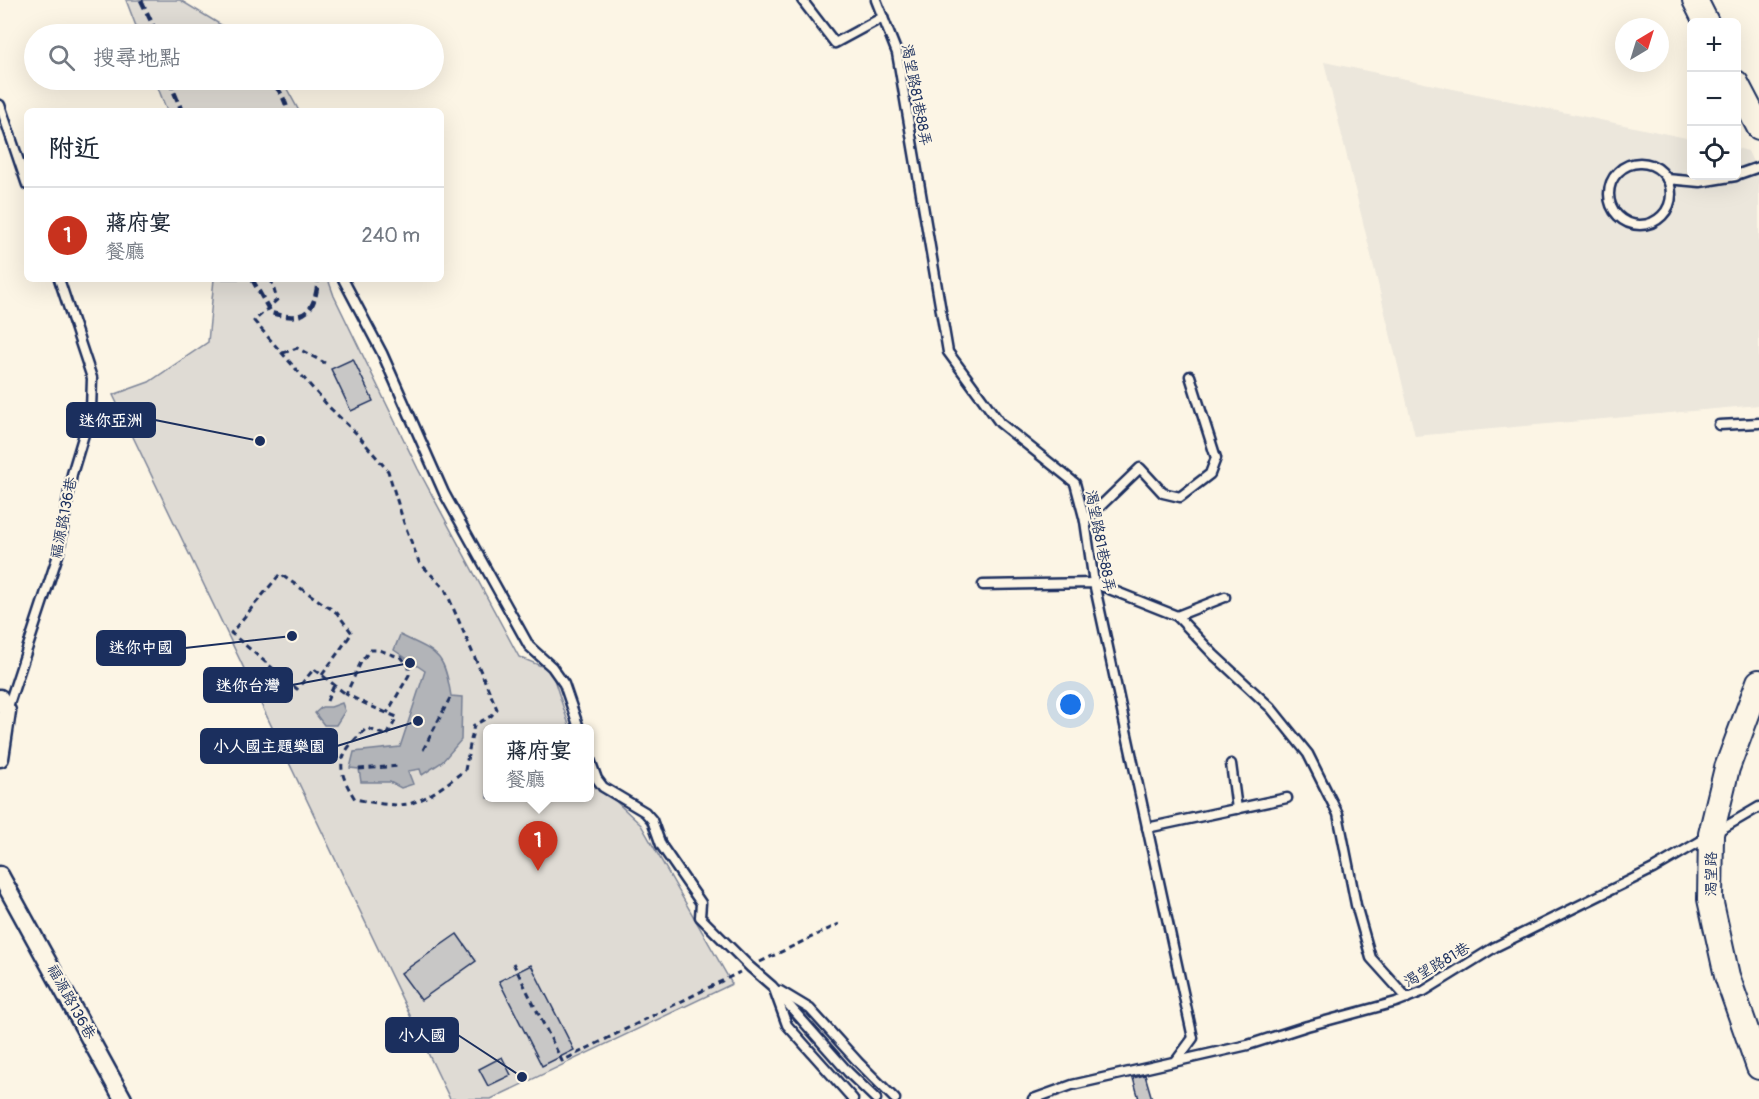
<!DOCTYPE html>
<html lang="zh-TW">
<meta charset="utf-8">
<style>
:root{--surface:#fff;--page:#f2f2f3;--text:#1f2937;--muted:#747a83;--line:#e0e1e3;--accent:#c8321e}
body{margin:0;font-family:Pangolin,"LXGW WenKai TC",sans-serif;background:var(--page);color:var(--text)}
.controls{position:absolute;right:18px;top:18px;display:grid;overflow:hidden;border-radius:9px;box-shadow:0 6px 24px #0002}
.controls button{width:54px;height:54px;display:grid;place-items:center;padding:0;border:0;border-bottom:2px solid var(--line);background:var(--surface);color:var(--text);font:30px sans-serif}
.compass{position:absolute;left:1615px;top:18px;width:54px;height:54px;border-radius:50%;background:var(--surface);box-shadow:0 6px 24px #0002;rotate:38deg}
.you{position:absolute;left:1071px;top:705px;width:21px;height:21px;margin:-15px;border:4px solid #fff;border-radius:50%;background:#1a73e8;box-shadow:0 0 0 9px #1a73e833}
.badge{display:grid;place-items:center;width:39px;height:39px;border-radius:50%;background:var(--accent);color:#fff;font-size:20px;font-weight:700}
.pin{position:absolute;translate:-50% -50px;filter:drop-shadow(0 2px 3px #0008)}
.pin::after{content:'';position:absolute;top:32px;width:21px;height:18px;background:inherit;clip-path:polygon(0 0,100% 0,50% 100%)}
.popup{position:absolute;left:483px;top:724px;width:111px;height:78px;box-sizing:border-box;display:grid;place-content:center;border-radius:9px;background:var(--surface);filter:drop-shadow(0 2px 4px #0005);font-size:20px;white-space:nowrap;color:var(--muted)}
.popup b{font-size:22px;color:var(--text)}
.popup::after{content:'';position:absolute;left:50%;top:100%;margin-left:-12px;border:12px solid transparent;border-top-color:var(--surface)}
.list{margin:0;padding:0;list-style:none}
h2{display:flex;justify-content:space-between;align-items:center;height:78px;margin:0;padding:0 24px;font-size:26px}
h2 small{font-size:20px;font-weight:400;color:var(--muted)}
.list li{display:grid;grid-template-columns:39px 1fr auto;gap:18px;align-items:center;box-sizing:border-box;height:96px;padding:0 24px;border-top:2px solid var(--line)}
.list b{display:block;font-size:22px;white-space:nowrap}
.list p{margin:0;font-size:20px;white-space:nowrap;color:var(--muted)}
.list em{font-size:20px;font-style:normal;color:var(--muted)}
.icon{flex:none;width:33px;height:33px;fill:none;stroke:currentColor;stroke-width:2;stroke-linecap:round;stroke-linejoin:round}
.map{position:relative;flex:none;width:1759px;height:1099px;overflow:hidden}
.search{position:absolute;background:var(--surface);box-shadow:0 6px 24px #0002;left:24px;top:24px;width:420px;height:66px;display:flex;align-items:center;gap:15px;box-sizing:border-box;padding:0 21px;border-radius:33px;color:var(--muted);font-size:22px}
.panel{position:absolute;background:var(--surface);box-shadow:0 6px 24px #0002;left:24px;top:108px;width:420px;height:174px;border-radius:9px}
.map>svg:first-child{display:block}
</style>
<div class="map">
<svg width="1759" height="1099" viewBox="0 0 1759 1099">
<rect width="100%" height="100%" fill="#fcf5e5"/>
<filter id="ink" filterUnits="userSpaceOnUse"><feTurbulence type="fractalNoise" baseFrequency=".0167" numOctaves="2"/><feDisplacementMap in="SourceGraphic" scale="12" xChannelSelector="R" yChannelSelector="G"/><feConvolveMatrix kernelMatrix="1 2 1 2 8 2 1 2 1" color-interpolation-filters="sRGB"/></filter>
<g filter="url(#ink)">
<polygon fill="#ece7dc" points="1324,62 1691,139 1692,176 1736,176 1737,148 1748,151 1759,175 1759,405 1415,436"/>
<g fill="#dfdbd4" stroke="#7d8599" stroke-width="1.5">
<polygon points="126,0 180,0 236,34 139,34"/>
<polygon points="155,80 282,80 299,111 167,111"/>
<polygon points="214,279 328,279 334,296 418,469 519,657 551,670 570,728 487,728 487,798 589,798 589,776 641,825 732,984 491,1099 450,1099 113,395 149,382 208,342"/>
</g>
<g fill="#b2b4b8" stroke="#767f94" stroke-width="1.5">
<path d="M400 635C438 653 444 652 451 696L462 697 461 740 442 762 422 775 420 769 408 771 413 784 401 788 390 782H361L359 769 350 768 354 752 400 747 425 671 394 650Z"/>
<polygon points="342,703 345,711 336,725 324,725 315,713 322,707 331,707"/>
</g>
<g fill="#c8c7c6" stroke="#1b2f5e" stroke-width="1.5">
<polygon points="353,359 373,401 351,411 331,369"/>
<polygon points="457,934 476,961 421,1000 401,973"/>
<polygon points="531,965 574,1050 542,1066 499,981"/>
<polygon points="502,1057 511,1075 488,1086 479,1069"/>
<polygon points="1145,1075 1152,1099 1139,1099 1133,1078"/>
</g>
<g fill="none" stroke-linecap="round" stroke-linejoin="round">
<defs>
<g id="lane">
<polyline points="802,0 835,43 883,17"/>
<polyline points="876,0 897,53 948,352 1000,423 1075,483 1085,521 1094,583 1193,1038 1176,1061"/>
<polyline points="0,105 27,185"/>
<circle cx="1640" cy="194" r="31"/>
<polyline points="1736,175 1759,167"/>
<polyline points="1667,179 1700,182 1736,176"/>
<polyline points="343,279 382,353 444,493 529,646 552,667 564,684 579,728"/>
<polyline points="1719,425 1759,423"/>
<polyline points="1085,521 1140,468 1163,493 1180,497 1210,474 1216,458 1190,376"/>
<polyline points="983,585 1094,583 1177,616 1214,655 1271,708 1308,754 1338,814 1356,905 1371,958 1407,998"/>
<polyline points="1177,616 1225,597"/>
<polyline points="7,710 59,552 72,474 91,411 92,378 59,279"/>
<polyline points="589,757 597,779 603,787 645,812 652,820 661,845 701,903 700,917 750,967 772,986 848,1072 876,1099"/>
<polyline points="1231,764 1237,809"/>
<polyline points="1147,828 1287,798"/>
<polyline points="780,991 810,1009 858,1062 895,1099"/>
<polyline points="775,992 787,1025 853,1099"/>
<polyline points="1033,1099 1072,1085 1248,1045 1307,1026 1396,1002 1424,991 1495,947 1653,869 1759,807"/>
</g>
<g id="street">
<polyline points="0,698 7,711 0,758"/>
<polyline points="0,875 123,1099"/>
</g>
<g id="secondary">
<polyline points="1695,0 1706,22"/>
<polyline points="1736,83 1759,127"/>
<polyline points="1759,682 1727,768 1711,834 1710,899 1727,976 1759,1067"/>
</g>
</defs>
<use href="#lane" stroke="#1b2f5e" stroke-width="13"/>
<use href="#street" stroke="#1b2f5e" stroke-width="21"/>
<use href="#secondary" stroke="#1b2f5e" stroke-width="28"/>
<g stroke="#1b2f5e" stroke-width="3" stroke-dasharray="6 4.5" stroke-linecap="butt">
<path d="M271 279 277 300 254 321 329 407 357 434 388 471 404 523 419 562 445 589 497 709 491 716 474 725 465 770C449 782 431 797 412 803 397 808 371 802 355 799 334 766 338 754 367 728L387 736 397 717C379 710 363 703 346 694L361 662 370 650H379L402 658 409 666V675L387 713"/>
<polyline points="283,353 297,348 325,363"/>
<path d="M322 675 352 633 337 613 280 574 231 633 297 689 314 669C325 677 335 686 346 694"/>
<polyline points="327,701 334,685"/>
<polyline points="423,750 451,696"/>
<polyline points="359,769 399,766"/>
<polyline points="760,962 839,924"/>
<polyline points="513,963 562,1061 740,972"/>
</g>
<use href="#lane" stroke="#fcf5e5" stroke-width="8"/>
<use href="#street" stroke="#fcf5e5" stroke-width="16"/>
<use href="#secondary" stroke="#fcf5e5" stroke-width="24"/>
<g stroke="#1b2f5e" stroke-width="4.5" stroke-dasharray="9 4.5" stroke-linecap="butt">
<polyline points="141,0 157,34"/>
<polyline points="169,80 182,111"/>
<path d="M264 80C279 84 284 98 288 111"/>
<path d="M252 279 271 313C304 322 315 314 318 279"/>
</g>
</g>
</g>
<g text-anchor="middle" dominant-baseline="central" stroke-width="4.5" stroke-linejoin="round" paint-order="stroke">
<g font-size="15" fill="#1b2f5e" stroke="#fcf5e5">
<text transform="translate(916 95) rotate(79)">渴望路81巷88弄</text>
<text transform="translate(64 518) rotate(-79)">福源路136巷</text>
<text transform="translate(1100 541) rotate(79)">渴望路81巷88弄</text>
<text transform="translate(1711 874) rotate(-90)">渴望路</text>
<text transform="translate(1437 965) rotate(-30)">渴望路81巷</text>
<text transform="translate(71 1002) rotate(61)">福源路136巷</text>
</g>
</g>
<path fill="none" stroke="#1b2f5e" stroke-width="2" d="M260 441L155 420M292 636L185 648M410 663L292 685M418 721L337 746M522 1077L458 1035"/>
<g fill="#1b2f5e" stroke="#fcf5e5" stroke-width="2">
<circle cx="260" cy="441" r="6"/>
<circle cx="292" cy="636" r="6"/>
<circle cx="410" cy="663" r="6"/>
<circle cx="418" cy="721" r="6"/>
<circle cx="522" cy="1077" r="6"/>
</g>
<g fill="#1b2f5e" stroke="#1b2f5e" stroke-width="2">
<rect x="67" y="403" width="88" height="34" rx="6"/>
<rect x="97" y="631" width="88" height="34" rx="6"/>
<rect x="204" y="668" width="88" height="34" rx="6"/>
<rect x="201" y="729" width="136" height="34" rx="6"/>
<rect x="386" y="1018" width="72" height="34" rx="6"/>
</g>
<g font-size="16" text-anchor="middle" font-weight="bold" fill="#fff">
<text x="111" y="426">迷你亞洲</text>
<text x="141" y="653">迷你中國</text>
<text x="248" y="691">迷你台灣</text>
<text x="269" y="752">小人國主題樂園</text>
<text x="422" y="1041">小人國</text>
</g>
</svg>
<div class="controls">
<button>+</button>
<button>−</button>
<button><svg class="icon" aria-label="locate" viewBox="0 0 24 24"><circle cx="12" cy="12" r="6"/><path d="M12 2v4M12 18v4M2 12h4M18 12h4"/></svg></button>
</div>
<svg class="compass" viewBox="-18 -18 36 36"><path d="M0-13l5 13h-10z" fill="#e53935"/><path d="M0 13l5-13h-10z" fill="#747a83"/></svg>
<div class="you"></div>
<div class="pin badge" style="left:538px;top:871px">1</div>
<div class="popup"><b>蔣府宴</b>餐廳</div>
<div class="search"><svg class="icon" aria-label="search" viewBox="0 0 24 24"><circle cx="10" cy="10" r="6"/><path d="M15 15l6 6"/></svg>搜尋地點</div>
<section class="panel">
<h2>附近<small></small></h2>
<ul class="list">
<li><span class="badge">1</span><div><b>蔣府宴</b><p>餐廳</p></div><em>240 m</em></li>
</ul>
</section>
</div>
